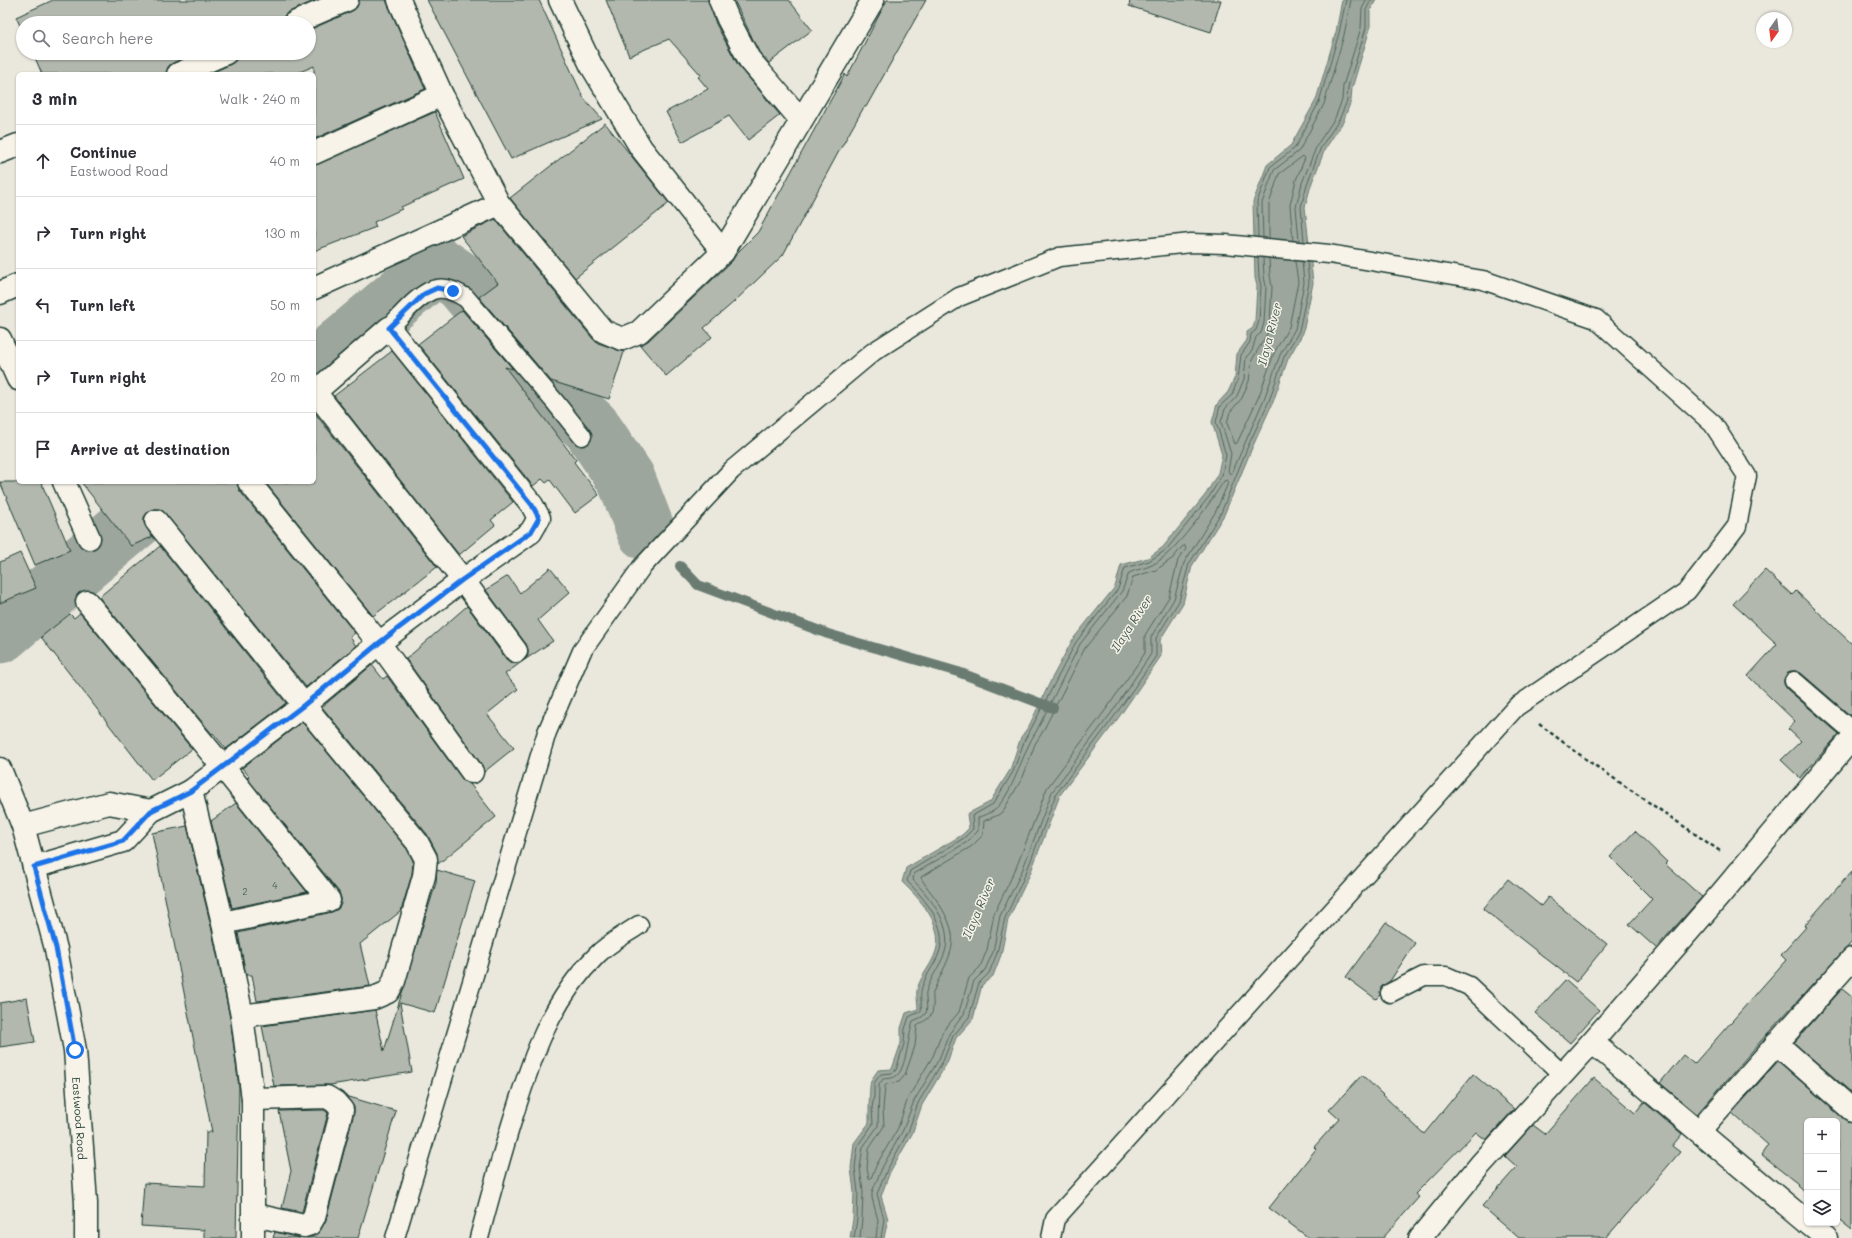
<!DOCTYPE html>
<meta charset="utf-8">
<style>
:root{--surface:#fff;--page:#f2f2f3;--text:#2b2b33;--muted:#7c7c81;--line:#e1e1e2}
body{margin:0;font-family:Mali,sans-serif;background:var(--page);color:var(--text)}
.controls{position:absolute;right:12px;bottom:12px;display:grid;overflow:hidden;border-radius:6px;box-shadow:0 1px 3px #0004}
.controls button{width:36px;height:36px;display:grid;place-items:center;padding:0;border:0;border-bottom:1px solid var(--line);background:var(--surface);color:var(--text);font:20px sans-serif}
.compass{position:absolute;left:1756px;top:12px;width:36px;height:36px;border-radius:50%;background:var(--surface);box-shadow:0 1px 3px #0004;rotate:194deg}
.stop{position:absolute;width:12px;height:12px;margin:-9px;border:3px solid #1a73e8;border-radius:50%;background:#fff}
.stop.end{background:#1a73e8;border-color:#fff;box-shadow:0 1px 4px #0008}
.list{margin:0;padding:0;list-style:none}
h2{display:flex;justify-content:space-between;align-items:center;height:52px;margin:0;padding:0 16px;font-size:17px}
h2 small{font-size:13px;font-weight:400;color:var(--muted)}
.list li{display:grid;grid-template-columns:26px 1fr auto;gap:12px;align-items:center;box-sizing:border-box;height:72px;padding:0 16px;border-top:1px solid var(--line)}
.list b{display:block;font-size:15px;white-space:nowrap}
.list p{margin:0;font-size:13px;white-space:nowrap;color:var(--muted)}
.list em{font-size:13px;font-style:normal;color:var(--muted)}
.icon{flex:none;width:22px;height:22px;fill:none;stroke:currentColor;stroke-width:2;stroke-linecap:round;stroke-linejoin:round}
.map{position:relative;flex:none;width:1852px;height:1238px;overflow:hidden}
.search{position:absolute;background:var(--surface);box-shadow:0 1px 3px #0004;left:16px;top:16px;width:300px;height:44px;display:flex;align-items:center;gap:10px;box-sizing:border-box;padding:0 14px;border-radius:22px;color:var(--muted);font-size:15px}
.panel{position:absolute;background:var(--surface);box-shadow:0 1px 3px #0004;left:16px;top:72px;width:300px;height:412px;border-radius:6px}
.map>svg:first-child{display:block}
</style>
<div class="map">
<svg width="1852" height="1238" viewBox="0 0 1852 1238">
<rect width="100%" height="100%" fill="#eae8dd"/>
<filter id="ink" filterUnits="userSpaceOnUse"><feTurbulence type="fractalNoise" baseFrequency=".025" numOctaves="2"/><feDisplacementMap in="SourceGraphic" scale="8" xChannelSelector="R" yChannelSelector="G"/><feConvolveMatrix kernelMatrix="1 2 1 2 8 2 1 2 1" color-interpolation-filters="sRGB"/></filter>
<g filter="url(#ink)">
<path fill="#9ca69c" stroke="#6a7c72" d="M1342 0H1376L1370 11V29L1352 88 1351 101 1343 122 1325 149 1311 185 1305 207 1313 283 1303 333 1288 359 1273 402 1252 448 1224 515 1192 566 1183 603 1160 640 1161 656 1119 717 1060 795 1030 874 1008 920 1001 955 993 976 982 985 973 1019 956 1038 947 1063 922 1105 912 1134 890 1172 881 1196 888 1219 884 1238H850L853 1219 854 1192 851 1168 854 1143 869 1123C869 1116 869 1086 871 1081 873 1077 876 1073 878 1070L892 1069 901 1043V1028L906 1013 918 1009C918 1003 916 996 917 990 920 976 932 965 936 951 944 925 920 899 902 882L906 868 962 835 969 828 967 814 990 802 1010 770 1021 737 1029 726 1052 678 1073 639 1115 587 1121 565 1148 558 1163 547 1206 494 1218 473 1222 455 1212 422 1217 404 1228 392 1235 377 1237 354 1247 340V332L1253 328 1255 321 1257 286 1255 278 1253 202 1267 165 1291 145 1316 100 1336 32Z"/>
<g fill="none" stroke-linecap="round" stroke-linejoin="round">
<g stroke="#51675e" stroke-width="1">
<polyline points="1258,237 1257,202 1270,167 1295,148 1319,102 1339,33 1346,0"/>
<polyline points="1263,238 1262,203 1274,170 1299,151 1324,104 1344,35 1351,0"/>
<polyline points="1269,238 1269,204 1279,174 1303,156 1305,158 1296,180 1290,205 1293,241"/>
<polyline points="1299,241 1296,207 1302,183 1317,145 1335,118 1342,100 1343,86 1361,28 1362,9 1366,0"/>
<polyline points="1304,242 1301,207 1307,184 1321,147 1339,120 1347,101 1348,87 1366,28 1366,10 1371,0"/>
<polyline points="1263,258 1264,276 1266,287 1264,323 1261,333 1256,337 1252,351 1246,357 1244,379 1237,396 1225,409 1221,422 1231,454 1228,471 1230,474 1232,473 1264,399 1280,355 1295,329 1304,283 1302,261"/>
<polyline points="1269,258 1270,275 1272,287 1270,323 1267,334 1252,360 1249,381 1242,398 1230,412 1227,423 1235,444 1237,443 1259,396 1274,353 1289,327 1298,282 1295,261"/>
<path d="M1185 546 1186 549 1178 560 1169 597 1145 635V653L1107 708 1047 788 1016 868 994 914 987 950 980 967 969 978 959 1012 943 1031 933 1056 908 1098 898 1128 877 1164 871 1178 869 1179 867 1168 869 1149 884 1126 883 1109 885 1086 887 1084 899 1082 905 1075 915 1046 917 1026C930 1017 934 1017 933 999 933 996 932 994 934 990 950 953 964 942 938 902 935 897 922 882 921 877L972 846 983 835 984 821 998 815 1003 811 1023 777 1035 744 1042 733 1085 648 1127 596 1133 577 1156 570 1173 558 1182 547Z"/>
<path d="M854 1238 857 1219 858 1192 855 1168 858 1145 873 1124 872 1108 874 1096V1083L881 1074 892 1073 896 1070 904 1044 905 1029 909 1017 921 1011C922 1004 920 998 921 992 922 980 935 965 939 953 949 927 925 899 907 881L910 871 964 838 973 829 972 816 993 804 1013 772 1025 739 1032 727 1076 642 1118 589 1125 568 1149 561 1166 550 1209 497 1222 475 1226 455 1216 422 1220 406 1232 395 1238 379 1241 355 1250 342 1251 334 1256 330 1259 321 1261 286 1259 277 1258 257"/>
<path d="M860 1238 862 1219 863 1192 860 1168 863 1147 878 1126 879 1085 883 1079C887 1078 893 1079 896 1076 906 1071 909 1032 913 1021L922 1017 926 1013C928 1006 925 998 926 992 930 979 939 967 944 955 955 928 931 898 913 880L914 874 967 842 978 831V818C984 814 993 813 997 808 1017 785 1021 754 1037 730L1080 644 1122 591 1129 573C1136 569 1145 569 1152 565 1175 554 1210 503 1224 481L1227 480 1228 483 1216 511 1184 563 1174 599 1151 637V654L1112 712 1052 792 1022 871 1000 916 993 952 985 970 974 981 964 1014 949 1034 939 1059 914 1101 903 1130 882 1168 872 1192V1198L878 1220 876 1238"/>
<polyline points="881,1238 884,1219 877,1194 887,1170 908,1132 918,1103 943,1061 953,1036 969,1017 979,983 989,973 997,953 1005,918 1026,873 1056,794 1116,714 1156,656 1156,638 1179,601 1189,564 1221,513 1248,446 1269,401 1284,357 1299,331 1309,283 1307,262"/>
</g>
<polyline stroke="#6a7c72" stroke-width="10" points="680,566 698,585 828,634 958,672 1053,708"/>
<g stroke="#9ca69c" stroke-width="59">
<polyline points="314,369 437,265 462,282 566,404 591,427 626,479 646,531"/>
<polyline points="0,634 180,482"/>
</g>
</g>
<g fill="#b2b8ae" stroke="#1f3d34">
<polygon points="53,0 316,0 289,12 284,16 282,23 23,23 23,32 16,17"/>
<polygon points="359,0 386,0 425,89 314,139 314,66 295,74 209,74 231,64 236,60 238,53 309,53 309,30 352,11 357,7"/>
<polygon points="427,0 539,0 583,97 602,119 511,159"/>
<polygon points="606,0 708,0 716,24 738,65 780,115 748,140 729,116 682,142 666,112 708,89 698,77 701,75 669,39 629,56"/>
<polygon points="734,0 789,0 812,30 769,63 759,52"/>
<polygon points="887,0 926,0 866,107 864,107 838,153 783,255 735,301 704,328 712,337 666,376 640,345 648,341 732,261 737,253 758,232 845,74 847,77"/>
<polygon points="1130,0 1221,0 1211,32 1129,6"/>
<polygon points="33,53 195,53 173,63 168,67 166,74 42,74"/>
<polygon points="435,112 464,179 401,207 402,209 374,222 376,227 314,251 314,165"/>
<polygon points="605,123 669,203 575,278 510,198"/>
<polygon points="495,219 593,339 598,343 624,352 609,399 551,381 479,297 498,283 461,236"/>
<polygon points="462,310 513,369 505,367 576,460 574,462 599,495 575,513 550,480 546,483 542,479 533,486 418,344"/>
<polygon points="392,351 513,502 491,520 495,525 459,555 334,396"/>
<polygon points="314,412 437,567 373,616 265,482 314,482"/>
<polygon points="0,482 41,482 70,550 35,565"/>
<polygon points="81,482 237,482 239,490 355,633 350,637 356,646 306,687 165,513 160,509 154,509 148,512 144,517 144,523 152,537 131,546"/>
<polygon points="160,546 286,703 226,749 213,733 212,734 99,597"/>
<polygon points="20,553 36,588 0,603 0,562"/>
<polygon points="550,568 570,592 538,620 553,641 523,661 528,656 528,649 526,644 486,590 508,576 520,593"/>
<polygon points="1765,570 1792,595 1796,591 1852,644 1852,717 1801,673 1796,671 1790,671 1784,679 1784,684 1787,689 1839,734 1800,778 1781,760 1801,741 1788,729 1795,721 1748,676 1777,644 1733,604"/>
<polygon points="467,606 506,659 511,663 518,663 523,661 505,674 518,689 487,714 514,748 484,772 482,765 406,659"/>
<polygon points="80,613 192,749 152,780 41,637 70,614 74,618"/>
<polygon points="372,665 383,679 387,676 462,779 470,784 496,817 438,864 437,853 427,834 322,707"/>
<polygon points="302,722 407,849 413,861 412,874 401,911 360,944 370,986 257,1001 252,975 246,975 238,933 332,912 338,909 341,904 341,898 339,892 247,778 249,776 242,768"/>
<polygon points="236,803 307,892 232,908 211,821"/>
<polygon points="187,826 211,926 230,1018 239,1087 236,1238 204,1238 204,1230 141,1226 144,1183 205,1186 206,1132 212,1132 152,833"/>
<polygon points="1635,831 1667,862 1665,864 1702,897 1656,948 1629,924 1652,899 1610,857"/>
<polygon points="437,870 475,881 435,1013 400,1003 412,1072 330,1085 274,1086 262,1026 375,1010 384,1051 436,883"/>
<polygon points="1852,871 1852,942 1767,1034 1697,1114 1660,1083 1683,1055 1694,1064 1786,960 1781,955 1806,927 1804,926"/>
<polygon points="1508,879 1541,906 1548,897 1607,944 1576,982 1483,909"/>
<polygon points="1386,922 1415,943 1390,981 1381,987 1380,995 1376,999 1346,977"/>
<polygon points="1565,980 1599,1010 1570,1043 1535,1013"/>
<polygon points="1842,989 1852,997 1852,1093 1794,1043"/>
<polygon points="27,998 35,1042 0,1047 0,1003"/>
<polygon points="1778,1061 1844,1119 1852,1122 1852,1230 1837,1218 1837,1121 1807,1121 1807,1194 1797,1185 1798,1184 1761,1155 1768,1145 1732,1113"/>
<polygon points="1473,1074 1514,1109 1486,1140 1476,1132 1415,1194 1419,1197 1383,1238 1309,1238 1269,1208 1316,1149 1314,1147 1339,1119 1329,1110 1362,1075 1424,1134"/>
<polygon points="1594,1078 1635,1113 1644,1102 1682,1134 1672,1146 1680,1152 1606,1238 1519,1238 1482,1206 1517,1167 1505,1156 1533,1125 1545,1134"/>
<polygon points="346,1096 396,1111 358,1238 306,1238 314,1236 320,1231 326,1220 354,1113 354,1107"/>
<polygon points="324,1110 328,1113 302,1212 282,1208 291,1171 279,1111"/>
<polygon points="275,1232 300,1238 273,1238"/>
</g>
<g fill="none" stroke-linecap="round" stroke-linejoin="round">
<defs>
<g id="lane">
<path d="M389 328C401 316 421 291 437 289 448 287 458 293 466 298L555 402 582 436"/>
<polyline points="1794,681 1852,731"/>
<polyline points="1390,993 1424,976 1446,976 1469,986 1562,1074"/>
<polyline points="395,1238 547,732 582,651 641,568 732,470 873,352 959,297 1059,257 1191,243 1225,244 1329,254 1483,280 1596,319 1713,424 1747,476 1737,526 1687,591 1516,707 1055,1219 1051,1238"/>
<path d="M479 1238C490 1197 501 1156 514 1115 533 1054 551 1001 597 955 609 943 626 934 639 925"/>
</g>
<g id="street">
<polyline points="399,0 442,95 499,204 603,331 622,339 639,332 723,252 873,0"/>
<polyline points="560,0 591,65 641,148 723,252"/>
<polyline points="720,0 728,19 749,59 801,120"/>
<polyline points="294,23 347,0"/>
<polyline points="178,74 226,53"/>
<polyline points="0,152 18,145"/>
<polyline points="314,153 442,95"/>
<polyline points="314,288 499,204"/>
<polyline points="0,293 18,285"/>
<polyline points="0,339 18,379"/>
<polyline points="64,482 89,538"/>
<polyline points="249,482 379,643 472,772"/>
<polyline points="156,521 304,705 417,842 426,859 424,876 394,981 388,992 374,998 242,1016"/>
<polyline points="87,602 223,767 329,900 223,923"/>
<polyline points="191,791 223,923 242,1016 253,1099 253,1238"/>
<polyline points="23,826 109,803 151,811"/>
<polyline points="34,867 123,841 151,811 191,791 304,705 379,643 463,580 531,532 539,518 532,505 389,328 315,392 463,580 516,651"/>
<polyline points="1592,1042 1807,1222"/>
<polyline points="1776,1043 1852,1110"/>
<polyline points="253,1099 327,1097 335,1102 342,1110 314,1217 310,1224 304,1226 255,1215"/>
<polyline points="1699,1131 1852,959"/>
<polyline points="1808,1223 1826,1238"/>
</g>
<g id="secondary">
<path id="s1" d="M0 769 23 826 56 949 75 1050 86 1203V1238"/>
<polyline points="1420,1238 1481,1164 1592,1042 1720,895 1852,738"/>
</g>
</defs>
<use href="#lane" stroke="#1f3d34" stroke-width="21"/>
<use href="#street" stroke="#1f3d34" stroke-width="25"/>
<use href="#secondary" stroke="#1f3d34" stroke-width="25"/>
<polyline stroke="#1f3d34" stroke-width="2.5" stroke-dasharray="4 3" stroke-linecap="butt" points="1539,724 1587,760 1720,851"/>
<use href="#lane" stroke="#f7f3e8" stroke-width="18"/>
<use href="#street" stroke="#f7f3e8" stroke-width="22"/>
<use href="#secondary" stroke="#f7f3e8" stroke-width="22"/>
</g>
</g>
<g fill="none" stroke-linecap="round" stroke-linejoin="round" filter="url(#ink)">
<polyline stroke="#1a73e8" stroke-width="5" points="75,1050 56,948 34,867 123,841 151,811 191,791 304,705 379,643 462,580 531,532 539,518 532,505 389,328 424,294 437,288 453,291"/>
</g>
<g text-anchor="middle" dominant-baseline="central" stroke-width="3" stroke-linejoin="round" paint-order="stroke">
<g font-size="9" fill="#445c52">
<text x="275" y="885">4</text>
<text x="245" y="891">2</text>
</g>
<g font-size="11" fill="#1f3d34" stroke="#f7f3e8">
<text stroke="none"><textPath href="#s1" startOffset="360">Eastwood Road</textPath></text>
</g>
<g font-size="12" font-style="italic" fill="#445c53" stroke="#f7f3e8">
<text transform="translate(1269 334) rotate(-76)">Ilaya River</text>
<text transform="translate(1131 623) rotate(-57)">Ilaya River</text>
<text transform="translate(978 908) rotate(-67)">Ilaya River</text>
</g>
</g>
</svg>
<div class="controls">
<button>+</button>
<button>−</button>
<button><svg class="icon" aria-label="layers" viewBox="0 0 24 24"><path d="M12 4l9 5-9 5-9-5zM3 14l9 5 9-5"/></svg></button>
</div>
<svg class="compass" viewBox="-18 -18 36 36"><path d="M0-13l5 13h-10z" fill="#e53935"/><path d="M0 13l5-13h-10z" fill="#7c7c81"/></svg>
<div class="stop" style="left:75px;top:1050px"></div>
<div class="stop end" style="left:453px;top:291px"></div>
<div class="search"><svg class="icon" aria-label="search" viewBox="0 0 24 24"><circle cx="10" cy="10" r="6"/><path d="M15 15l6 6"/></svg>Search here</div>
<section class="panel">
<h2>3 min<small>Walk · 240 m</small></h2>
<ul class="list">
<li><svg class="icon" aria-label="ahead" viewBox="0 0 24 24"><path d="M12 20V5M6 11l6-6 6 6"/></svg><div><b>Continue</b><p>Eastwood Road</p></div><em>40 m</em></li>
<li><svg class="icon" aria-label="right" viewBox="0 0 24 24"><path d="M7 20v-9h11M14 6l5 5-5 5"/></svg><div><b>Turn right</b></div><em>130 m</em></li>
<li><svg class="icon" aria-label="left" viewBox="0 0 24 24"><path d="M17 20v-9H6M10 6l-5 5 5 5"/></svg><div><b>Turn left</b></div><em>50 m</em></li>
<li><svg class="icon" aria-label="right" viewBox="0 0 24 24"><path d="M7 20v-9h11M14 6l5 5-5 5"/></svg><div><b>Turn right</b></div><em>20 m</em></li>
<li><svg class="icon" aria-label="arrive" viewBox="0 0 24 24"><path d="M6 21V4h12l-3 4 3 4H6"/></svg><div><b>Arrive at destination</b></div></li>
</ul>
</section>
</div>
